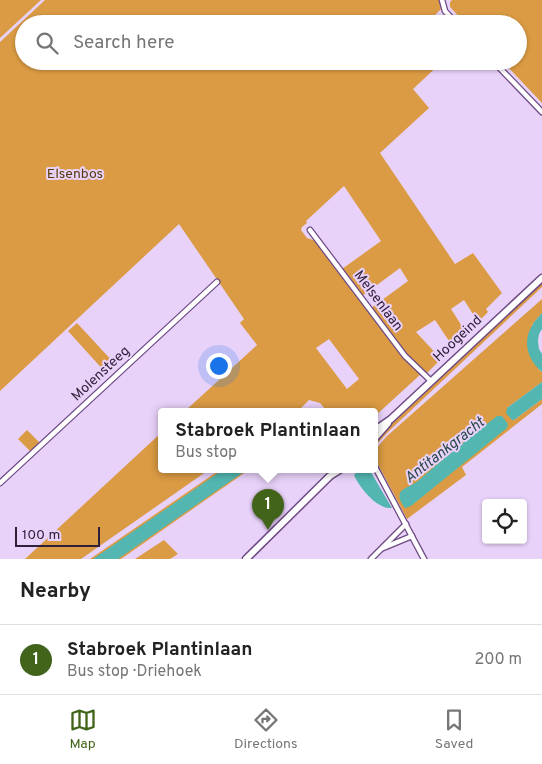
<!DOCTYPE html>
<meta charset="utf-8">
<style>
:root{--surface:#fff;--page:#f2f2f2;--text:#222;--muted:#767676;--line:#e0e0e0;--accent:#42641a}
body{margin:0;font-family:Overpass,sans-serif;background:var(--page);color:var(--text)}
.controls{position:absolute;right:15px;bottom:15px;display:grid;overflow:hidden;border-radius:5px;box-shadow:0 1px 4px #0004}
.controls button{width:45px;height:45px;display:grid;place-items:center;padding:0;border:0;border-bottom:1px solid var(--line);background:var(--surface);color:var(--text);font:25px sans-serif}
.scale{position:absolute;left:15px;bottom:12px;width:85px;box-sizing:border-box;padding-left:5px;border:2px solid #2f1f38;border-top:0;font-size:14px;line-height:18px;white-space:nowrap;color:#2f1f38;-webkit-text-stroke:4px #e9d2fa;paint-order:stroke}
.you{position:absolute;left:218px;top:365px;width:18px;height:18px;margin:-12px;border:4px solid #fff;border-radius:50%;background:#1a73e8;box-shadow:0 0 0 8px #1a73e833}
.badge{display:grid;place-items:center;width:32px;height:32px;border-radius:50%;background:var(--accent);color:#fff;font-size:16px;font-weight:700}
.pin{position:absolute;translate:-50% -41px;filter:drop-shadow(0 1px 2px #0008)}
.pin::after{content:'';position:absolute;top:26px;width:18px;height:15px;background:inherit;clip-path:polygon(0 0,100% 0,50% 100%)}
.popup{position:absolute;left:158px;top:408px;width:220px;height:65px;box-sizing:border-box;display:grid;place-content:center;border-radius:5px;background:var(--surface);filter:drop-shadow(0 1px 4px #0005);font-size:16px;white-space:nowrap;color:var(--muted)}
.popup b{font-size:19px;color:var(--text)}
.popup::after{content:'';position:absolute;left:50%;top:100%;margin-left:-10px;border:10px solid transparent;border-top-color:var(--surface)}
.list{margin:0;padding:0;list-style:none}
h2{display:flex;justify-content:space-between;align-items:center;height:65px;margin:0;padding:0 20px;font-size:21px}
h2 small{font-size:16px;font-weight:400;color:var(--muted)}
.list li{display:grid;grid-template-columns:32px 1fr auto;gap:15px;align-items:center;box-sizing:border-box;height:70px;padding:0 20px;border-top:1px solid var(--line)}
.list b{display:block;font-size:19px;white-space:nowrap}
.list p{margin:0;font-size:16px;white-space:nowrap;color:var(--muted)}
.list em{font-size:16px;font-style:normal;color:var(--muted)}
.icon{flex:none;width:28px;height:28px;fill:none;stroke:currentColor;stroke-width:2;stroke-linecap:round;stroke-linejoin:round}
.map{position:relative;flex:none;width:542px;height:559px;overflow:hidden}
.search{position:absolute;background:var(--surface);box-shadow:0 1px 4px #0004;left:15px;right:15px;top:15px;height:55px;display:flex;align-items:center;gap:12px;box-sizing:border-box;padding:0 18px;border-radius:28px;color:var(--muted);font-size:19px}
.sheet{height:135px;background:var(--surface)}
nav{display:flex;justify-content:space-around;align-items:center;box-sizing:border-box;height:70px;border-top:1px solid var(--line);background:var(--surface);font-size:14px;color:var(--muted)}
nav a{display:grid;justify-items:center;gap:2px}
nav .on{color:var(--accent)}
.map>svg:first-child{display:block}
</style>
<div class="map">
<svg width="542" height="559" viewBox="0 0 542 559">
<rect width="100%" height="100%" fill="#e9d2fa"/>
<g fill="#db9b44" fill-rule="evenodd">
<polygon points="0,0 41,0 0,38"/>
<path d="M45 0H440L441 9 435 15 444 24H24V61H443L413 89 429 108 380 153 455 264 473 253 502 293 486 309 488 312 478 322 464 300 451 309 467 334 453 347 435 320 416 332 441 359 426 374 409 358 371 308 408 281 400 268 362 296 342 269 381 241 344 186 306 221 307 223 302 227 301 230 307 238 316 241 405 360 421 374 374 417V411H327L320 403 309 400 298 411H185L257 345 240 323 244 319 179 224 0 391V42ZM329 339 359 379 347 389 316 348Z"/>
<polygon points="452,0 542,0 542,103 502,61 518,61 518,24 466,24 450,7 450,2"/>
<polygon points="542,283 542,287 388,432 374,447 374,441 385,432 389,426"/>
<polygon points="542,299 542,313 532,325 539,370 542,372 542,382 507,408 514,420 542,399 542,404 462,467 466,475 407,519 374,457 374,451 387,436"/>
<polygon points="77,323 115,364 106,373 68,331"/>
<polygon points="27,430 40,443 30,451 18,439"/>
<polygon points="162,432 162,469 210,469 81,559 25,559"/>
<polygon points="221,469 226,469 95,559 90,559"/>
<polygon points="245,469 250,469 121,559 115,559"/>
<polygon points="164,540 178,554 170,559 135,559"/>
</g>
<g fill="#53b6b1">
<path d="M542 313V329L539 334 538 341 539 349 542 354V372C528 360 522 342 532 326 534 321 539 317 542 313Z"/>
<polygon points="542,382 542,399 514,420 512,420 506,413 507,408"/>
<path d="M497 416H502L508 424 507 428 411 506 405 508C402 503 398 499 400 493 401 489 413 485 418 481 444 458 470 437 497 416Z"/>
<polygon points="224,469 248,469 118,559 93,559"/>
<path d="M360 469H369L392 508C377 510 359 487 354 475Z"/>
</g>
<g fill="none" stroke-linecap="round" stroke-linejoin="round">
<defs>
<g id="minor">
<polyline points="442,0 445,11 457,24"/>
<polyline points="493,61 542,112"/>
<polyline points="310,230 405,356 431,381"/>
<polyline points="374,465 424,559"/>
<polyline points="0,483 217,282"/>
<polyline points="383,548 412,536"/>
<polyline points="371,559 406,524"/>
</g>
<g id="secondary">
<polyline points="374,431 391,419 542,278"/>
<polyline points="374,439 388,423"/>
<polyline points="246,559 330,476 341,469"/>
</g>
</defs>
<use href="#minor" stroke="#6d4a84" stroke-width="7"/>
<use href="#secondary" stroke="#6d4a84" stroke-width="9"/>
<use href="#minor" stroke="#fff" stroke-width="4.5"/>
<use href="#secondary" stroke="#fff" stroke-width="6"/>
</g>
<g text-anchor="middle" dominant-baseline="central" stroke-width="4" stroke-linejoin="round" paint-order="stroke">
<g font-size="14" fill="#5a3a0b" stroke="#e9d2fa">
<text x="75" y="174">Elsenbos</text>
</g>
<g font-size="14" fill="#2f1f38" stroke="#e9d2fa">
<text transform="translate(378 301) rotate(53)">Melsenlaan</text>
<text transform="translate(458 339) rotate(-43)">Hoogeind</text>
<text transform="translate(101 374) rotate(-43)">Molensteeg</text>
</g>
<g font-size="15" font-style="italic" fill="#294846" stroke="#e9d2fa">
<text transform="translate(445 451) rotate(-38)">Antitankgracht</text>
</g>
</g>
</svg>
<div class="controls">
<button><svg class="icon" aria-label="locate" viewBox="0 0 24 24"><circle cx="12" cy="12" r="6"/><path d="M12 2v4M12 18v4M2 12h4M18 12h4"/></svg></button>
</div>
<div class="scale">100 m</div>
<div class="you"></div>
<div class="pin badge" style="left:268px;top:530px">1</div>
<div class="popup"><b>Stabroek Plantinlaan</b>Bus stop</div>
<div class="search"><svg class="icon" aria-label="search" viewBox="0 0 24 24"><circle cx="10" cy="10" r="6"/><path d="M15 15l6 6"/></svg>Search here</div>
</div>
<section class="sheet">
<h2>Nearby<small></small></h2>
<ul class="list">
<li><span class="badge">1</span><div><b>Stabroek Plantinlaan</b><p>Bus stop · Driehoek</p></div><em>200 m</em></li>
</ul>
</section>
<nav>
<a class="on"><svg class="icon" aria-label="map" viewBox="0 0 24 24"><path d="M3 6l6-2 6 2 6-2v14l-6 2-6-2-6 2zM9 4v14M15 6v14"/></svg>Map</a>
<a><svg class="icon" aria-label="directions" viewBox="0 0 24 24"><path d="M12 3l9 9-9 9-9-9zM9 14v-3h6M13 9l2 2-2 2"/></svg>Directions</a>
<a><svg class="icon" aria-label="saved" viewBox="0 0 24 24"><path d="M7 4h10v16l-5-4-5 4z"/></svg>Saved</a>
</nav>
